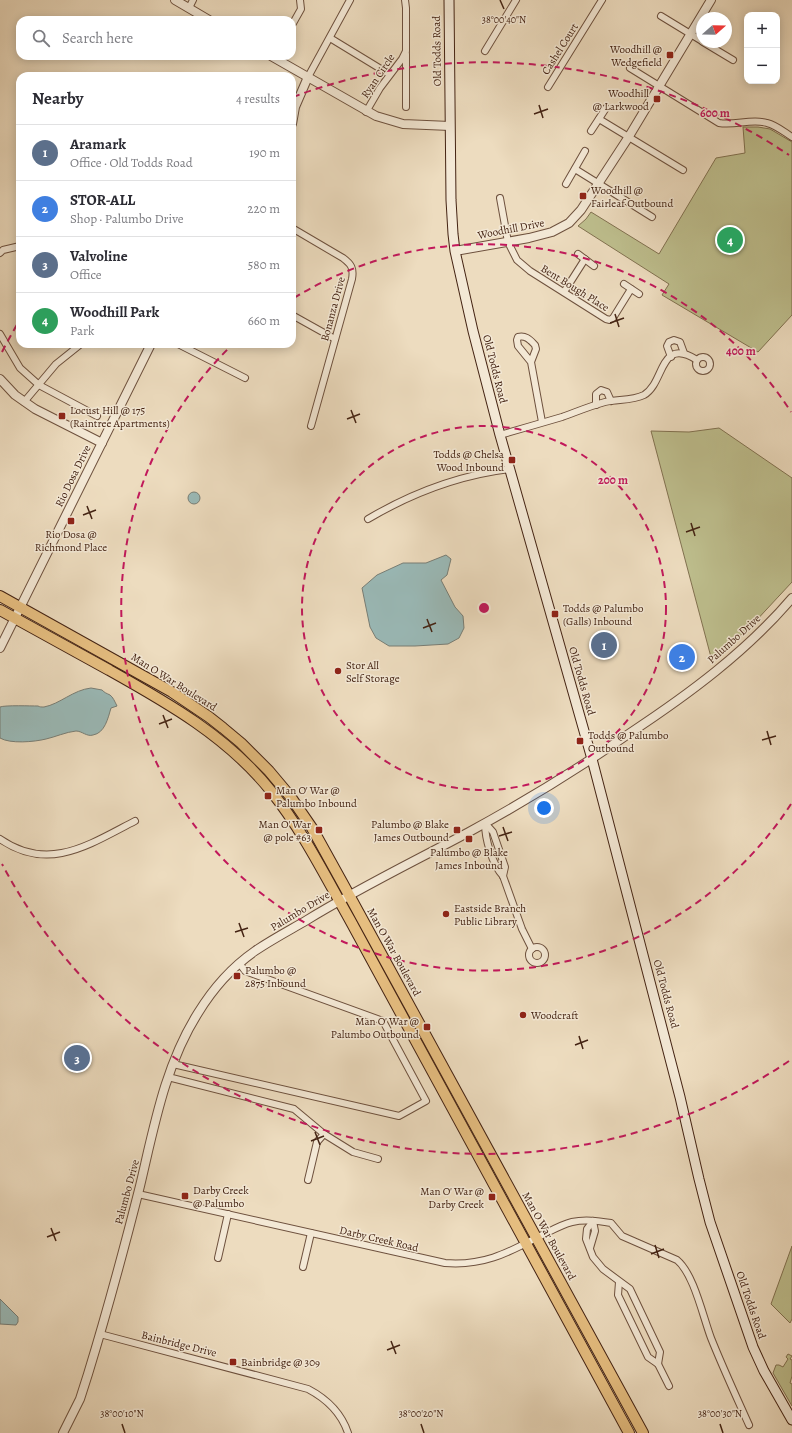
<!DOCTYPE html>
<meta charset="utf-8">
<style>
:root{--surface:#fff;--page:#f2f2f3;--text:#2b2b33;--muted:#7c7c81;--line:#e1e1e2;--accent:#8f2418}
body{margin:0;font-family:Alegreya,serif;background:var(--page);color:var(--text)}
.controls{position:absolute;right:12px;top:12px;display:grid;overflow:hidden;border-radius:8px;box-shadow:0 2px 10px #0003}
.controls button{width:36px;height:36px;display:grid;place-items:center;padding:0;border:0;border-bottom:1px solid var(--line);background:var(--surface);color:var(--text);font:20px sans-serif}
.compass{position:absolute;left:696px;top:12px;width:36px;height:36px;border-radius:50%;background:var(--surface);box-shadow:0 2px 10px #0003;rotate:70deg}
.you{position:absolute;left:544px;top:808px;width:14px;height:14px;margin:-10px;border:3px solid #fff;border-radius:50%;background:#1a73e8;box-shadow:0 0 0 6px #1a73e833}
.badge{display:grid;place-items:center;width:26px;height:26px;border-radius:50%;background:var(--accent);color:#fff;font-size:13px;font-weight:700}
.pin{position:absolute;translate:-50% -50%;border:2px solid #fff;box-shadow:0 1px 4px #0006}
.list{margin:0;padding:0;list-style:none}
h2{display:flex;justify-content:space-between;align-items:center;height:52px;margin:0;padding:0 16px;font-size:17px}
h2 small{font-size:13px;font-weight:400;color:var(--muted)}
.list li{display:grid;grid-template-columns:26px 1fr auto;gap:12px;align-items:center;box-sizing:border-box;height:56px;padding:0 16px;border-top:1px solid var(--line)}
.list b{display:block;font-size:15px;white-space:nowrap}
.list p{margin:0;font-size:13px;white-space:nowrap;color:var(--muted)}
.list em{font-size:13px;font-style:normal;color:var(--muted)}
.icon{flex:none;width:22px;height:22px;fill:none;stroke:currentColor;stroke-width:2;stroke-linecap:round;stroke-linejoin:round}
.map{position:relative;flex:none;width:792px;height:1433px;overflow:hidden}
.search{position:absolute;background:var(--surface);box-shadow:0 2px 10px #0003;left:16px;top:16px;width:280px;height:44px;display:flex;align-items:center;gap:10px;box-sizing:border-box;padding:0 14px;border-radius:12px;color:var(--muted);font-size:15px}
.panel{position:absolute;background:var(--surface);box-shadow:0 2px 10px #0003;left:16px;top:72px;width:280px;height:276px;border-radius:12px}
.map>svg:first-child{display:block}
</style>
<div class="map">
<svg width="792" height="1433" viewBox="0 0 792 1433">
<rect width="100%" height="100%" fill="#eddcbf"/>
<filter id="stains"><feTurbulence type="fractalNoise" baseFrequency=".005" numOctaves="4"/><feColorMatrix values="0 0 0 0 .2 0 0 0 0 .09 0 0 0 0 .02 0 0 0 .5 -.17"/></filter>
<radialGradient id="worn" r=".72"><stop offset=".6" stop-color="#630" stop-opacity="0"/><stop offset="1" stop-color="#630" stop-opacity=".3"/></radialGradient>
<g fill="#bebf8e" stroke="#817150">
<polygon points="743,127 758,127 770,129 792,142 792,315 758,352 662,295 669,284 578,226 586,219 591,212 659,254 716,158 745,153"/>
<polygon points="719,428 792,478 792,582 753,624 712,661 651,431 689,432"/>
<polygon points="792,1246 792,1319 790,1323 771,1304"/>
<polygon points="788,1354 792,1356 790,1359 792,1360 792,1376 790,1383 792,1384 792,1406 773,1373 776,1365 779,1365 783,1367 788,1359 786,1357"/>
</g>
<g fill="#9abab8" stroke="#787e76">
<circle cx="194" cy="498" r="6"/>
<polygon points="446,555 451,559 447,575 441,580 455,607 463,616 464,628 459,638 448,644 415,646 389,646 376,638 370,627 362,588 377,575 403,563 426,563"/>
<path d="M91 688 102 690C105 693 106 693 110 695 113 697 115 702 117 706L111 708C108 718 105 733 93 735 87 737 82 731 76 731 66 732 55 737 46 739 34 742 10 744 0 738V707C5 705 31 706 38 706 40 707 41 707 44 707 60 704 73 690 91 688Z"/>
<polygon points="0,1299 18,1317 18,1322 16,1325 0,1324"/>
</g>
<g fill="none" stroke-linecap="round" stroke-linejoin="round">
<defs>
<g id="minor">
<polyline points="189,8 193,0"/>
<polyline points="661,16 702,41"/>
<polyline points="292,25 301,9 300,0"/>
<polyline points="330,38 389,74"/>
<polyline points="703,42 733,60"/>
<polyline points="485,51 516,0"/>
<polyline points="406,54 406,107"/>
<path d="M630 68 719 123C735 126 752 118 767 123 776 125 784 132 792 137"/>
<polyline points="308,77 350,0"/>
<polyline points="548,87 602,0"/>
<polyline points="366,112 380,88 402,59 406,51 406,8 405,0"/>
<polyline points="599,119 683,170"/>
<polyline points="591,131 606,108"/>
<polyline points="575,169 652,217"/>
<polyline points="566,184 585,151"/>
<polyline points="500,198 508,242 517,260 530,271 606,319 610,320 613,318 631,289"/>
<path d="M292 228 343 258C351 264 354 268 352 279L311 426"/>
<polyline points="0,253 3,250 20,246"/>
<polyline points="578,254 594,266"/>
<polyline points="624,284 639,294"/>
<polyline points="564,292 585,259"/>
<polyline points="292,315 335,339"/>
<polyline points="0,334 20,368 39,385 97,416"/>
<polyline points="178,344 245,378"/>
<circle cx="703" cy="364" r="7"/>
<polyline points="671,357 667,346 669,342 674,340 680,342 684,353"/>
<path d="M531 362 518 346 517 340 518 337C526 335 530 340 535 345L536 349 531 362 542 422"/>
<polyline points="24,402 56,364 81,344"/>
<polyline points="596,405 596,394 601,390 607,392 611,401"/>
<path d="M500 435C521 429 541 423 562 417 576 412 590 406 605 402 617 399 632 401 644 395 665 383 659 336 697 360"/>
<path d="M368 519C412 493 460 475 510 469"/>
<path d="M485 823C485 839 492 864 503 876L522 929 532 949"/>
<polyline points="485,823 493,832 505,867 503,876"/>
<path d="M0 839C49 873 90 844 135 821"/>
<circle cx="537" cy="955" r="8"/>
<polyline points="173,1064 399,1116 426,1101 383,1021 245,971 240,964"/>
<polyline points="168,1077 294,1109 324,1134 353,1152 378,1159"/>
<polyline points="308,1180 317,1142 324,1134"/>
<path d="M138 1194 445 1263C482 1266 506 1254 538 1237 549 1232 560 1225 572 1222 585 1219 598 1221 611 1223L622 1236 677 1260C694 1274 703 1317 711 1338 723 1368 736 1396 749 1425"/>
<polyline points="593,1221 587,1229 586,1239 593,1257 603,1269 630,1289 660,1352 658,1364 669,1386"/>
<polyline points="590,1248 595,1231 593,1221"/>
<polyline points="218,1258 228,1214"/>
<polyline points="303,1267 311,1233"/>
<polyline points="619,1282 618,1295 648,1357 658,1364"/>
<path d="M100 1334 308 1389C327 1399 341 1412 348 1433"/>
</g>
<g id="tertiary">
<polyline points="175,0 209,20"/>
<polyline points="271,56 376,116 403,124 450,126"/>
<polyline points="292,124 295,107 308,77"/>
<polyline points="455,251 529,238 552,232 569,223 581,210 628,138 711,0"/>
<polyline points="0,379 15,395 35,409 102,443"/>
<polyline points="0,648 151,344"/>
<path d="M63 1433 80 1399 88 1374C107 1312 124 1249 140 1186 154 1127 165 1065 198 1013 212 990 232 967 255 951 271 940 290 930 307 920 359 888 415 861 469 832 524 802 578 769 630 733 689 694 746 652 792 598"/>
</g>
<polyline id="secondary" points="449,0 451,200 453,234 455,251 473,331 500,435 592,759 680,1097 699,1179 710,1222 753,1347 764,1371 792,1420"/>
<g id="primary">
<polyline points="0,596 172,692 209,717 223,728 241,743 269,771 290,796 312,828 343,884 643,1433"/>
<path d="M0 610C37 630 73 650 109 670 168 703 228 737 271 791 303 831 325 876 350 920L629 1433"/>
</g>
</defs>
<use href="#minor" stroke="#6e513e" stroke-width="8"/>
<use href="#tertiary" stroke="#6e513e" stroke-width="10"/>
<use href="#secondary" stroke="#442313" stroke-width="11"/>
<use href="#primary" stroke="#442313" stroke-width="12"/>
<use href="#minor" stroke="#f3e8d5" stroke-width="6"/>
<use href="#tertiary" stroke="#f3e8d5" stroke-width="8"/>
<use href="#secondary" stroke="#f3e8d5" stroke-width="9"/>
<use href="#primary" stroke="#e6be80" stroke-width="10"/>
</g>
<path fill="none" stroke="#442313" stroke-width="1.5" d="M500 0 504 9M539 105 543 118M534 114 548 109M615 314 619 327M610 323 624 318M351 410 356 423M347 419 360 414M87 506 92 519M83 515 96 510M691 523 695 536M686 532 700 527M427 619 432 632M423 628 436 623M163 715 168 728M159 724 172 719M767 731 771 745M762 740 776 736M503 827 508 841M499 836 512 832M239 923 244 937M235 932 248 928M579 1036 583 1049M575 1045 588 1040M315 1132 320 1145M311 1141 324 1136M51 1228 56 1241M47 1237 60 1232M655 1245 659 1258M651 1254 664 1249M391 1341 396 1354M387 1350 400 1345M122 1424 125 1433M421 1424 424 1433M720 1424 723 1433"/>
<g fill="none" stroke="#c2185b" stroke-width="2" stroke-dasharray="7 5">
<circle cx="484" cy="608" r="182"/>
<path d="M791 804A364 364 0 1 1 231 346M294 298A364 364 0 0 1 791 412"/>
<path d="M789 1061A546 546 0 0 1 2 864M2 352A546 546 0 0 1 18 323M293 97A546 546 0 0 1 789 155"/>
</g>
<g fill="#8f2418" stroke="#f3e8d5" stroke-width="1.5">
<rect x="666" y="51" width="8" height="8" rx="2"/>
<rect x="653" y="95" width="8" height="8" rx="2"/>
<rect x="579" y="192" width="8" height="8" rx="2"/>
<rect x="58" y="412" width="8" height="8" rx="2"/>
<rect x="508" y="456" width="8" height="8" rx="2"/>
<rect x="67" y="517" width="8" height="8" rx="2"/>
<rect x="551" y="610" width="8" height="8" rx="2"/>
<circle cx="338" cy="671" r="4"/>
<rect x="576" y="737" width="8" height="8" rx="2"/>
<rect x="264" y="792" width="8" height="8" rx="2"/>
<rect x="315" y="826" width="8" height="8" rx="2"/>
<rect x="453" y="826" width="8" height="8" rx="2"/>
<rect x="465" y="835" width="8" height="8" rx="2"/>
<circle cx="446" cy="914" r="4"/>
<rect x="233" y="972" width="8" height="8" rx="2"/>
<circle cx="523" cy="1015" r="4"/>
<rect x="423" y="1023" width="8" height="8" rx="2"/>
<rect x="181" y="1192" width="8" height="8" rx="2"/>
<rect x="488" y="1193" width="8" height="8" rx="2"/>
<rect x="229" y="1358" width="8" height="8" rx="2"/>
</g>
<g text-anchor="middle" dominant-baseline="central" stroke-width="3" stroke-linejoin="round" paint-order="stroke">
<g font-size="11" fill="#442313" stroke="#f3e8d5">
<text transform="translate(560 49) rotate(-58)">Cashel Court</text>
<text transform="translate(437 51) rotate(-91)">Old Todds Road</text>
<text transform="translate(378 76) rotate(-56)">Ryan Circle</text>
<text transform="translate(511 229) rotate(-11)">Woodhill Drive</text>
<text transform="translate(575 288) rotate(32)">Bent Bough Place</text>
<text transform="translate(333 309) rotate(-75)">Bonanza Drive</text>
<text transform="translate(495 369) rotate(76)">Old Todds Road</text>
<text transform="translate(73 476) rotate(-64)">Rio Dosa Drive</text>
<text transform="translate(734 639) rotate(-42)">Palumbo Drive</text>
<text transform="translate(582 681) rotate(74)">Old Todds Road</text>
<text transform="translate(174 682) rotate(32)">Man O War Boulevard</text>
<text transform="translate(300 911) rotate(-31)">Palumbo Drive</text>
<text transform="translate(394 952) rotate(61)">Man O War Boulevard</text>
<text transform="translate(666 994) rotate(75)">Old Todds Road</text>
<text transform="translate(127 1192) rotate(-75)">Palumbo Drive</text>
<text transform="translate(549 1236) rotate(61)">Man O War Boulevard</text>
<text transform="translate(379 1239) rotate(13)">Darby Creek Road</text>
<text transform="translate(751 1305) rotate(71)">Old Todds Road</text>
<text transform="translate(179 1344) rotate(14)">Bainbridge Drive</text>
</g>
<g font-size="11" fill="#442313" stroke="#f3e8d5" text-anchor="start">
<text x="662" y="49" text-anchor="end">Woodhill @<tspan x="662" dy="13">Wedgefield</tspan></text>
<text x="649" y="93" text-anchor="end">Woodhill<tspan x="649" dy="13">@ Larkwood</tspan></text>
<text x="591" y="190">Woodhill @<tspan x="591" dy="13">Fairleaf Outbound</tspan></text>
<text x="70" y="410">Locust Hill @ 175<tspan x="70" dy="13">(Raintree Apartments)</tspan></text>
<text x="504" y="454" text-anchor="end">Todds @ Chelsa<tspan x="504" dy="13">Wood Inbound</tspan></text>
<text x="71" y="534" text-anchor="middle">Rio Dosa @<tspan x="71" dy="13">Richmond Place</tspan></text>
<text x="563" y="608">Todds @ Palumbo<tspan x="563" dy="13">(Galls) Inbound</tspan></text>
<text x="346" y="665">Stor All<tspan x="346" dy="13">Self Storage</tspan></text>
<text x="588" y="735">Todds @ Palumbo<tspan x="588" dy="13">Outbound</tspan></text>
<text x="276" y="790">Man O' War @<tspan x="276" dy="13">Palumbo Inbound</tspan></text>
<text x="311" y="824" text-anchor="end">Man O' War<tspan x="311" dy="13">@ pole #63</tspan></text>
<text x="449" y="824" text-anchor="end">Palumbo @ Blake<tspan x="449" dy="13">James Outbound</tspan></text>
<text x="469" y="852" text-anchor="middle">Palumbo @ Blake<tspan x="469" dy="13">James Inbound</tspan></text>
<text x="454" y="908">Eastside Branch<tspan x="454" dy="13">Public Library</tspan></text>
<text x="245" y="970">Palumbo @<tspan x="245" dy="13">2875 Inbound</tspan></text>
<text x="531" y="1015">Woodcraft</text>
<text x="419" y="1021" text-anchor="end">Man O' War @<tspan x="419" dy="13">Palumbo Outbound</tspan></text>
<text x="193" y="1190">Darby Creek<tspan x="193" dy="13">@ Palumbo</tspan></text>
<text x="484" y="1191" text-anchor="end">Man O' War @<tspan x="484" dy="13">Darby Creek</tspan></text>
<text x="241" y="1362">Bainbridge @ 309</text>
</g>
</g>
<g font-size="10" text-anchor="middle" fill="#442313" stroke="#f3e8d5" stroke-width="3" stroke-linejoin="round" paint-order="stroke">
<text x="504" y="23">38°00'40"N</text>
<text x="122" y="1417">38°00'10"N</text>
<text x="421" y="1417">38°00'20"N</text>
<text x="720" y="1417">38°00'30"N</text>
</g>
<circle cx="484" cy="608" r="6" fill="#c2185b" stroke="#f3e8d5" stroke-width="2"/>
<g font-size="12" text-anchor="middle" font-weight="bold" fill="#c2185b" stroke="#f3e8d5" stroke-width="3" stroke-linejoin="round" paint-order="stroke">
<text x="715" y="117">600 m</text>
<text x="741" y="355">400 m</text>
<text x="613" y="484">200 m</text>
</g>
<rect width="100%" height="100%" filter="url(#stains)"/>
<rect width="100%" height="100%" fill="url(#worn)"/>
</svg>
<div class="controls">
<button>+</button>
<button>−</button>
</div>
<svg class="compass" viewBox="-18 -18 36 36"><path d="M0-13l5 13h-10z" fill="#e53935"/><path d="M0 13l5-13h-10z" fill="#7c7c81"/></svg>
<div class="you"></div>
<div class="pin badge" style="left:604px;top:645px;background:#5c6f8a">1</div>
<div class="pin badge" style="left:682px;top:657px;background:#3f7fe0">2</div>
<div class="pin badge" style="left:77px;top:1058px;background:#5c6f8a">3</div>
<div class="pin badge" style="left:730px;top:240px;background:#2e9e5b">4</div>
<div class="search"><svg class="icon" aria-label="search" viewBox="0 0 24 24"><circle cx="10" cy="10" r="6"/><path d="M15 15l6 6"/></svg>Search here</div>
<section class="panel">
<h2>Nearby<small>4 results</small></h2>
<ul class="list">
<li><span class="badge" style="background:#5c6f8a">1</span><div><b>Aramark</b><p>Office · Old Todds Road</p></div><em>190 m</em></li>
<li><span class="badge" style="background:#3f7fe0">2</span><div><b>STOR-ALL</b><p>Shop · Palumbo Drive</p></div><em>220 m</em></li>
<li><span class="badge" style="background:#5c6f8a">3</span><div><b>Valvoline</b><p>Office</p></div><em>580 m</em></li>
<li><span class="badge" style="background:#2e9e5b">4</span><div><b>Woodhill Park</b><p>Park</p></div><em>660 m</em></li>
</ul>
</section>
</div>
